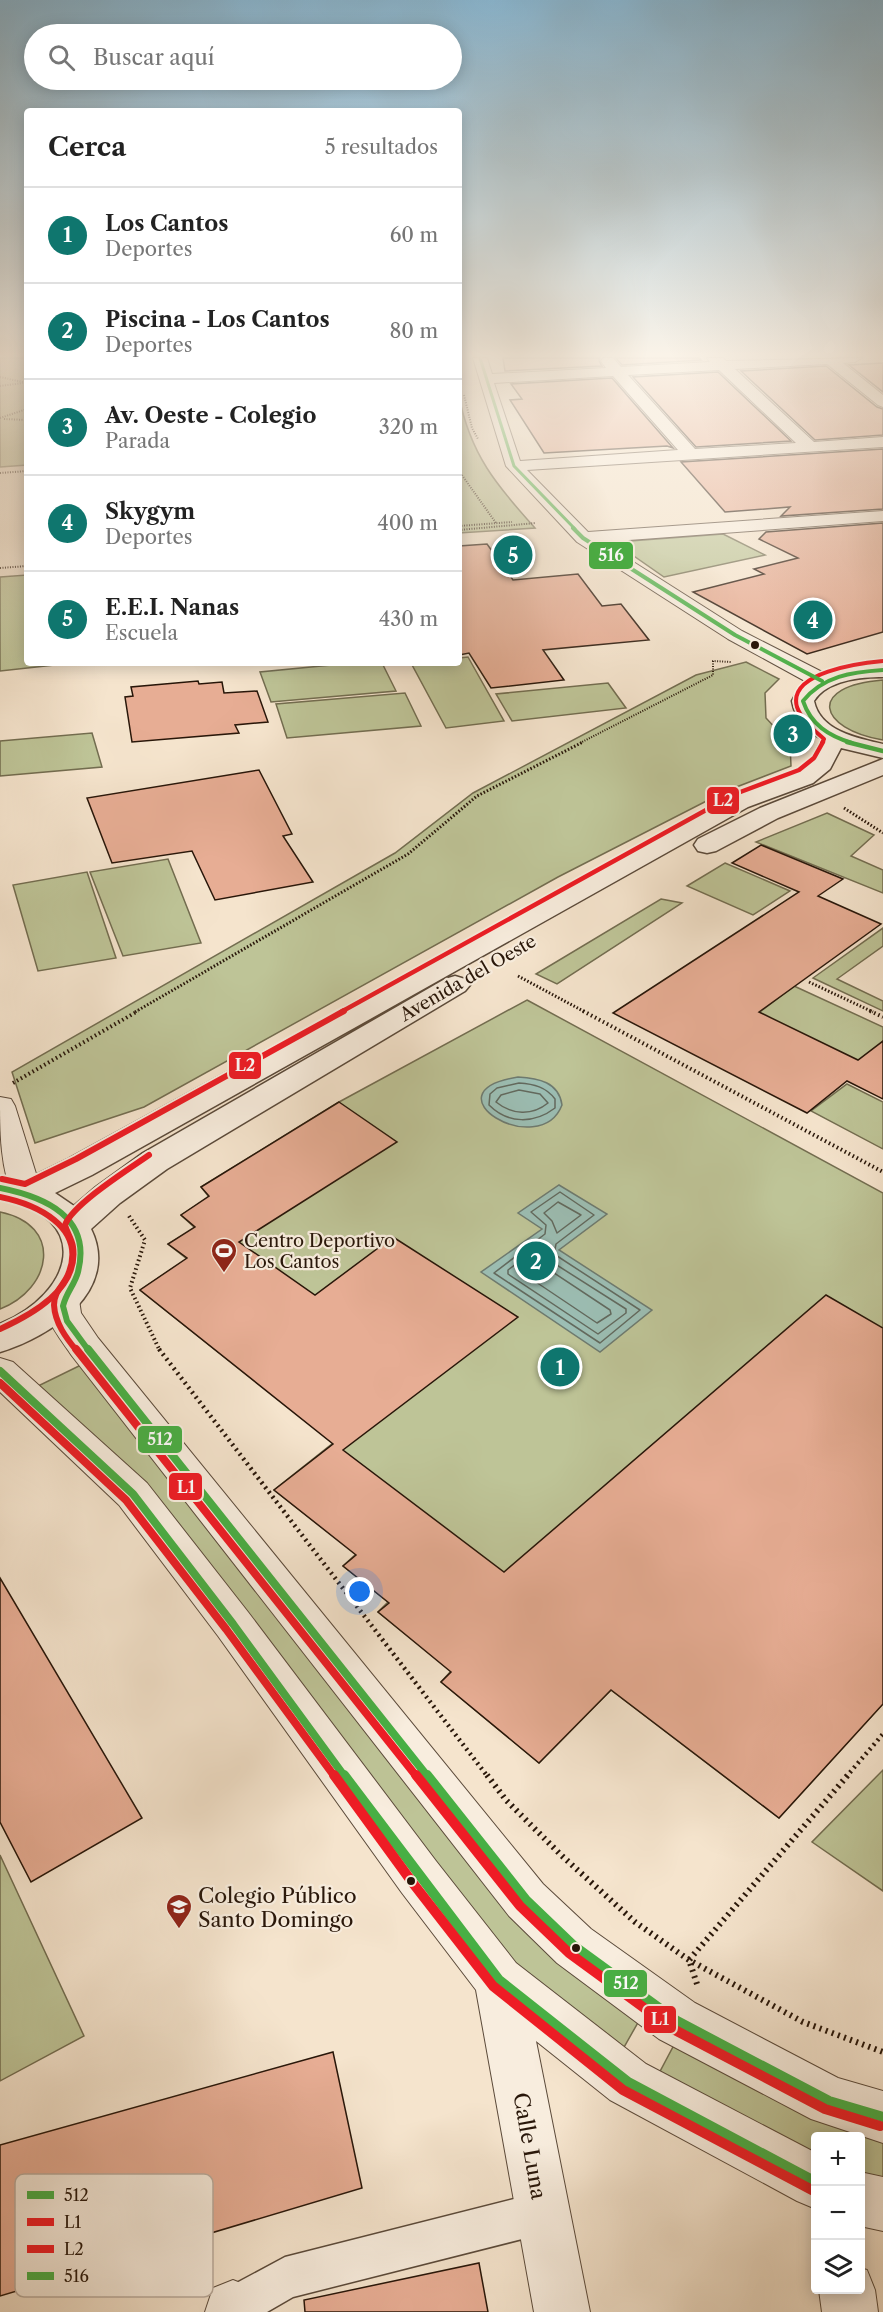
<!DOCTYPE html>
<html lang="es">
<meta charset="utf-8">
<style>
:root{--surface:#fff;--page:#f6f6f6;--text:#222;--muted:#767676;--line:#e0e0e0;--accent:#0f766e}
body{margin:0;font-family:"Libre Caslon Text",serif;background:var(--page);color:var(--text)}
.controls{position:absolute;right:18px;bottom:18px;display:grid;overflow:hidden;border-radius:6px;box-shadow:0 3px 15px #0003}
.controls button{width:54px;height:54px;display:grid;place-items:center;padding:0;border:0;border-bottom:2px solid var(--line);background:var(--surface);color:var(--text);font:30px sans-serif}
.you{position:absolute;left:360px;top:1592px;width:21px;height:21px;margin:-15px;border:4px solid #fff;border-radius:50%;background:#1a73e8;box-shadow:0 0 0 9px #1a73e833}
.badge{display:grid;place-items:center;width:39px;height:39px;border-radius:50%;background:var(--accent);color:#fff;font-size:20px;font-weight:700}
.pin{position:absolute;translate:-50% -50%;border:3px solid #fff;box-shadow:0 2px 6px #0006}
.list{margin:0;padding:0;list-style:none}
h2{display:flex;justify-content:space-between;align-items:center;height:78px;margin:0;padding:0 24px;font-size:26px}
h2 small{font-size:20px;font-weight:400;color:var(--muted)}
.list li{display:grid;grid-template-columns:39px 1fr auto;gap:18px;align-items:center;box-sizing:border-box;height:96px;padding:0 24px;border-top:2px solid var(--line)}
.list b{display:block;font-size:22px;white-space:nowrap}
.list p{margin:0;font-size:20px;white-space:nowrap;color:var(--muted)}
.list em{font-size:20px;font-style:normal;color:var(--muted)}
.icon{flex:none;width:33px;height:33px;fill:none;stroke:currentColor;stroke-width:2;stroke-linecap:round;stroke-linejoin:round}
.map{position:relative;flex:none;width:883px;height:2312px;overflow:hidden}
.search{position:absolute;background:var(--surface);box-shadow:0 3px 15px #0003;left:24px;top:24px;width:438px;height:66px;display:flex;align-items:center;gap:15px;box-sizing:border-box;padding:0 21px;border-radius:33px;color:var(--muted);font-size:22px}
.panel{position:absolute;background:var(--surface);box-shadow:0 3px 15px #0003;left:24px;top:108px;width:438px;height:558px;border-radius:6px}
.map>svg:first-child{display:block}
</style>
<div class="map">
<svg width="883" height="2312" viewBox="0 0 883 2312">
<rect width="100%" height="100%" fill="#f5e4cd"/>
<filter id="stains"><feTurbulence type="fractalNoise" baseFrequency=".00333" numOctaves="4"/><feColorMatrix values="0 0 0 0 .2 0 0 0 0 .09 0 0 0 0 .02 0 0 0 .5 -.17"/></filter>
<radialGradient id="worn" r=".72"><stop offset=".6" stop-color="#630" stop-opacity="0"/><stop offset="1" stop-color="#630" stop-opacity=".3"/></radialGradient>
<g fill="#bec497" stroke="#736d50" stroke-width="1.5">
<polygon points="0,358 27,358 27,465 0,467"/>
<path d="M459 396C470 454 497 486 535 528L459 533Z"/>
<polygon points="723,534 765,555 664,577 621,547 630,541"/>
<polygon points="27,575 27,663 73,663 0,671 0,577"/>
<polygon points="468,657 504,721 446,728 411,663 459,663 459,658"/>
<polygon points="746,662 779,679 765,693 766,718 790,744 791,766 726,791 558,877 144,1107 35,1143 12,1072 395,853 473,793 696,675"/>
<polygon points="352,663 382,663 396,691 271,702 260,672"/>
<path d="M883 680V740C818 729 806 686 883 680Z"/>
<polygon points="608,683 626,708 512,721 496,694"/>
<polygon points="405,693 421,726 287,738 276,704"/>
<polygon points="92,733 102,767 0,776 0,741"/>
<polygon points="827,813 874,835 851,856 883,870 883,893 756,842"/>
<polygon points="168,859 201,943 123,956 90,872"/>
<polygon points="725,863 790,891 753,915 687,886"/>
<polygon points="87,872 116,958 38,971 13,885"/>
<polygon points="661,899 682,903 557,984 536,974"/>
<polygon points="883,928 883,946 837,979 883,1001 883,1011 813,978"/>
<polygon points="794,986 883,1027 883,1041 867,1065 756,1015"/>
<polygon points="527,1000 883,1193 883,1704 779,1818 611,1690 539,1763 441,1682 451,1671 378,1612 388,1602 343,1566 356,1554 274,1490 333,1443 140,1290 187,1259 168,1244 195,1228 181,1215 209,1197 201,1187 339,1102"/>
<polygon points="847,1084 883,1102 883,1149 811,1111"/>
<path d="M0 1212C64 1225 52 1289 0 1309Z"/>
<polygon points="81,1365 640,2019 619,2056 499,1954 38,1386"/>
<polygon points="883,1770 883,1891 812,1842"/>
<polygon points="0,1855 84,2036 0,2081"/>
<polygon points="674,2045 883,2140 883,2186 861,2180 860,2136 816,2136 815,2163 656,2079"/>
</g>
<g fill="#9cbfb5" stroke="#6e7b70" stroke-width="1.5">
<path d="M518 1077C538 1078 559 1082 562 1105 540 1162 423 1092 518 1077Z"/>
<polygon points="559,1185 607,1214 559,1250 652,1310 600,1352 481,1272 542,1229 518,1213"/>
</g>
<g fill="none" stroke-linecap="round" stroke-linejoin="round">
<g stroke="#626a5f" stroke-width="1.5">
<path d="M519 1083C534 1084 546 1087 555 1099V1108C534 1124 508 1124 489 1105L490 1094 497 1088Z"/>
<path d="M519 1090 540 1094 548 1103C532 1116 512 1115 496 1102L501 1095Z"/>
<polygon points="560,1192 594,1215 556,1244 554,1254 640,1310 600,1343 494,1273 545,1234 546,1225 531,1212"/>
<polygon points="558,1202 581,1215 557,1233 552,1221 544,1213"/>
<polygon points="541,1246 545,1247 547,1257 552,1262 626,1309 626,1313 598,1334 508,1274 508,1270"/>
<polygon points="536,1261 610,1310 611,1314 597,1323 524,1274 524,1270"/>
</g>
</g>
<g fill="#e7ad94" stroke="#281609" stroke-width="1.5">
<polygon points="503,358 600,358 599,361 602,366 505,371"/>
<polygon points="616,358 699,358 701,360 622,365"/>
<polygon points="883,363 883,392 849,365"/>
<polygon points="826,366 877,407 883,409 883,435 815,440 741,371"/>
<polygon points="718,372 791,441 696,447 633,377"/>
<polygon points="612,378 673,448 667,446 544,453 510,400 522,399 511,384"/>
<polygon points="883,449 883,509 781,516 790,507 725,512 681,462"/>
<polygon points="883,523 883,632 807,654 693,592 764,574 754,569 798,558 759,539 766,532"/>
<polygon points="487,544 513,580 578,574 602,606 621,604 649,640 543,650 564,680 491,688 469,653 459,655 459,546"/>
<polygon points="198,681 199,684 222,682 224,693 257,691 268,722 235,725 239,733 132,742 125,697 133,696 131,687"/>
<polygon points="259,770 292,834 283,836 313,882 215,900 192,851 112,863 87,798"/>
<polygon points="761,845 843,879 818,896 881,924 759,1012 858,1060 883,1041 883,1099 847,1081 807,1113 613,1013 799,892 732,863"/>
<polygon points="339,1102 397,1142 239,1242 315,1295 393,1237 518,1317 343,1450 504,1572 826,1295 883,1328 883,1704 779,1818 611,1690 539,1763 441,1682 451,1672 378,1612 389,1603 343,1566 356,1555 274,1490 333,1444 140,1290 187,1258 168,1244 195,1227 181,1215 209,1196 201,1187"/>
<polygon points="0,1578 142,1818 31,1882 0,1822"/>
<polygon points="333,2052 362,2188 0,2296 0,2145"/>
<polygon points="479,2263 488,2312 305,2312 304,2300"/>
</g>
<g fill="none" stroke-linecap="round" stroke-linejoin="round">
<defs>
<polygon id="pedestrian" points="542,2192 557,2198 563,2213 557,2228 542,2234 293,2297 267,2312 213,2312 212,2308 218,2293 285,2257"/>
<g id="minor">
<path d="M473 358H487L492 374 606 368 601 361 603 358H613L621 367 710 362 707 358H723L726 361 862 358 855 362 843 363 883 395V407L878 405 827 364 735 369 814 442 883 437V447L527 470 588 532 883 511V521L602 542 742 631 830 676 833 681 830 686 822 687 814 686 728 639 577 542 506 466ZM719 370 796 443 695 449 628 375ZM613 376 678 450 520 461 494 383Z"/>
<path d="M0 1097 11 1099 15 1106 42 1193 37 1201 26 1204 15 1201C0 1170 0 1131 0 1097Z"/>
<path d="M62 1288 74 1291 79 1300 81 1313 98 1338 543 1884 591 1929 695 2003 838 2078 883 2091V2143L811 2119 659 2039 557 1963 509 1916 72 1356C60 1337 37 1314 50 1291Z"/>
<polygon points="0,1358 13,1362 147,1483 248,1612 436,1861 516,1963 646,2064 816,2153 816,2209 797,2201 610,2100 536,2041 590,2312 534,2312 476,1990 402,1893 218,1636 119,1505 0,1392"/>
<polygon points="860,2172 883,2177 883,2231 860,2226"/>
<polygon points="860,2268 867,2270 875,2290 878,2312 822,2312 819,2290 860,2290"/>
<polygon points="233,2280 253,2288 261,2312 205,2312 213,2288"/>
</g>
<g id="tertiary">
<path d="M883 663V677C861 677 827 680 814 701 820 731 857 738 883 744V758L841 748 830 769 813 783 748 807 92 1175 55 1193 74 1206 96 1187 143 1153 445 979 455 976 465 979 470 985 465 991 167 1169 120 1203 91 1229C121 1290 51 1337 0 1352V1324C74 1293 95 1217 0 1199V1177L23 1181 68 1159 730 797 795 773 811 760 822 739C806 731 795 718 792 701 795 696 798 689 802 685 822 668 858 664 883 663Z"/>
<polygon points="883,759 883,775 778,818 716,851 707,853 698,851 694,845 698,839 760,808"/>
</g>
</defs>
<use href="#pedestrian" stroke="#5b4a3a" stroke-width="3"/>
<use href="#minor" stroke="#5b4a3a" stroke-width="2"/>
<use href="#tertiary" stroke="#5b4a3a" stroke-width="3"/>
<g stroke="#281609" stroke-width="2" stroke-dasharray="1 1.5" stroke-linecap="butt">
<polyline points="0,377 27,383"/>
<polyline points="0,386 23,383"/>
<polyline points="464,395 472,428 478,439"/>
<polyline points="0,418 27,409"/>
<polyline points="4,419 27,420"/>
<polyline points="459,471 496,523"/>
<polyline points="0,473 27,471"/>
<polyline points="459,526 512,522"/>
<polyline points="459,530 536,523"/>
<polyline points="0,568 27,566"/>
<polyline points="580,743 713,675 713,661 731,662"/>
</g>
<g stroke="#281609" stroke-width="3" stroke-dasharray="1.5 2" stroke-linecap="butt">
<polyline points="844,808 883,833"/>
<polyline points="518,976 585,1012"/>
<polyline points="809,982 873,1012"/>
<polyline points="135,1012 408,854 477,796 583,742"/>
</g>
<g stroke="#281609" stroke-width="4" stroke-dasharray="1.5 3" stroke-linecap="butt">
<polyline points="583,1011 883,1172"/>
<polyline points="870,1011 883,1017"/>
<polyline points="13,1083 138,1011"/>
<polyline points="129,1216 145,1240 130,1288 160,1351"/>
</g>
<g stroke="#281609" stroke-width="4.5" stroke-dasharray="2 4" stroke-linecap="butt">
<polyline points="159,1349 488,1777"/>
<polyline points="846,1777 883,1734"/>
</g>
<g stroke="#281609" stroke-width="6" stroke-dasharray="2 4.5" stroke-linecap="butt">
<polyline points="487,1775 506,1800 561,1855 635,1922 689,1960 803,2022 883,2052"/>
<polyline points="697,1984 689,1960 848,1775"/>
</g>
<use href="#pedestrian" fill="#f8edde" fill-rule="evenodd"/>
<use href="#minor" fill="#f8edde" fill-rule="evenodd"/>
<use href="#tertiary" fill="#f8edde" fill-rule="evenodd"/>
<defs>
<path id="bus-1-far2" d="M0 1188C45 1197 92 1217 78 1272 75 1284 66 1293 63 1306L67 1321 89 1351"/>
<g id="bus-1-far1">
<polyline points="88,1349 428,1777"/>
<polyline points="0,1371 133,1494 233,1624 345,1777"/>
</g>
<g id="bus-1">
<polyline points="344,1775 499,1980 628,2082 816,2182"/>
<polyline points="427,1775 526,1900 574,1946 677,2021 829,2101 883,2117"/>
</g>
<path id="bus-2-far2" d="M0 1197C35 1204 86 1226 69 1272 65 1285 54 1290 54 1305 55 1323 66 1338 77 1351"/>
<g id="bus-2-far1">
<polyline points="76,1349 417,1777"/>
<polyline points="0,1383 126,1500 226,1629 335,1777"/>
</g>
<g id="bus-2">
<polyline points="334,1775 412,1882 493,1986 623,2090 812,2190"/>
<polyline points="416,1775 520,1906 569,1953 673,2029 825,2109 880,2126"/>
</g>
<path id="bus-3-far2" d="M822 743 824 739C814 730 802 721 797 707 787 672 861 663 883 661"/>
<polyline id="bus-3-far1" points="341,1012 735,794 799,770 814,758 823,742"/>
<g id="bus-3">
<polyline points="2,1179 25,1184 76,1159 344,1011"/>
<path d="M0 1329C31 1315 79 1289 73 1247 72 1239 67 1233 65 1225 73 1204 129 1169 149 1155"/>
</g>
<polyline id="bus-4-far2" points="480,358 514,466 575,529"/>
<g id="bus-4-far1">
<polyline points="573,528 583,538 735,635 822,681"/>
<path d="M852 743C829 736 811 725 803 701 823 676 852 672 883 670"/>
</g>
<polyline id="bus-4" points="847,742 883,751"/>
</defs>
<use href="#bus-1-far2" stroke="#f8edde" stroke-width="10"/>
<use href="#bus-1-far1" stroke="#f8edde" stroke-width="12"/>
<use href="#bus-1" stroke="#f8edde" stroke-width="14"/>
<use href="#bus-2-far2" stroke="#f8edde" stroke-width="10"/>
<use href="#bus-2-far1" stroke="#f8edde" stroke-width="12"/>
<use href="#bus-2" stroke="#f8edde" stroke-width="14"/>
<use href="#bus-3-far2" stroke="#f8edde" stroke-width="7"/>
<use href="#bus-3-far1" stroke="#f8edde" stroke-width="8"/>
<use href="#bus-3" stroke="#f8edde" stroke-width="10"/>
<use href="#bus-4-far2" stroke="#f8edde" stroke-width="5"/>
<use href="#bus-4-far1" stroke="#f8edde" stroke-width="7"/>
<use href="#bus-4" stroke="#f8edde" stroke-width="8"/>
<use href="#bus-1-far2" stroke="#48af44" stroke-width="6"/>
<use href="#bus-1-far1" stroke="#48af44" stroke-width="8"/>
<use href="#bus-1" stroke="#48af44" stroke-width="10"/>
<use href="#bus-2-far2" stroke="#ee1c25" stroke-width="6"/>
<use href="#bus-2-far1" stroke="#ee1c25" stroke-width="8"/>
<use href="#bus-2" stroke="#ee1c25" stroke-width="10"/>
<use href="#bus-3-far2" stroke="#ee1c25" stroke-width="4"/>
<use href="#bus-3-far1" stroke="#ee1c25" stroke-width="4.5"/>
<use href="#bus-3" stroke="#ee1c25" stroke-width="6"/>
<use href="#bus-4-far2" stroke="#48af44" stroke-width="3"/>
<use href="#bus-4-far1" stroke="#48af44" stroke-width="4"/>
<use href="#bus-4" stroke="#48af44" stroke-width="4.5"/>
</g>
<linearGradient id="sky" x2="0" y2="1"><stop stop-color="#89b8d4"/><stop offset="0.52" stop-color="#faf3e8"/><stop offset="1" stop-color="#faf3e8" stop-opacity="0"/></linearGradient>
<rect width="883" height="682" fill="url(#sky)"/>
<defs>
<symbol id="stadium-pin" viewBox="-11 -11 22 30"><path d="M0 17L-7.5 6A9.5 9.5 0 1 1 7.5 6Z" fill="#8f2418" stroke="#f8edde"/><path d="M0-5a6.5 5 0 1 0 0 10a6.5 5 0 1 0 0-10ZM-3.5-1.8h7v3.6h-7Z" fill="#fff"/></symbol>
<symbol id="school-pin" viewBox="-11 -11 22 30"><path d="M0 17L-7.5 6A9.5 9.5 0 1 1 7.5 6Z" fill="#8f2418" stroke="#f8edde"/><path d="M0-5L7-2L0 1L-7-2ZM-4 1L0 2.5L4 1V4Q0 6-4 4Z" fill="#fff"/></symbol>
</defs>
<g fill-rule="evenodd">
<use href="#stadium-pin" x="209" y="1236" width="30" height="40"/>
<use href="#school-pin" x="164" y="1892" width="30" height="40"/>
</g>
<g fill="#281609" stroke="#f8edde" stroke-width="2">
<circle cx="755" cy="645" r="5"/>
<circle cx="411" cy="1881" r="5"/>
<circle cx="576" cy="1948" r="5"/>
</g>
<g text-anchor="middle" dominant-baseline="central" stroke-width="4.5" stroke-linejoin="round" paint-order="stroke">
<g font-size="18" fill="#281609" stroke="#f8edde">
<text transform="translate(468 978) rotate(-30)">Avenida del Oeste</text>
</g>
<g font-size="18" fill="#281609" stroke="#f8edde" text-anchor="start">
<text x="244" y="1241">Centro Deportivo<tspan x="244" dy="21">Los Cantos</tspan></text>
</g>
<g font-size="21" fill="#281609" stroke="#f8edde" text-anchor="start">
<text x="198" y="1895">Colegio Público<tspan x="198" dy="24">Santo Domingo</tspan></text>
</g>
<g font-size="21" fill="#281609" stroke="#f8edde">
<text transform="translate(530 2146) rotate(80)">Calle Luna</text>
</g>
</g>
<rect x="15" y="2174" width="198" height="123" rx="9" fill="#f8edde" stroke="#baac9e" stroke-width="1.5"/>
<rect x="27" y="2191" width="27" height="8" fill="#48af44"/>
<rect x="27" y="2218" width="27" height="8" fill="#ee1c25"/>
<rect x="27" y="2245" width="27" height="8" fill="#ee1c25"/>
<rect x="27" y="2272" width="27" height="8" fill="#48af44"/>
<g font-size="16" fill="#281609">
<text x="64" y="2201">512</text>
<text x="64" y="2228">L1</text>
<text x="64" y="2255">L2</text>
<text x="64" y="2282">516</text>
</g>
<g stroke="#f8edde" stroke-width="2">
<rect x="588" y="541" width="46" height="29" rx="6" fill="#48af44"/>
<rect x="706" y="786" width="34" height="29" rx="6" fill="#ee1c25"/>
<rect x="228" y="1051" width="34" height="29" rx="6" fill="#ee1c25"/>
<rect x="137" y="1425" width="46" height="29" rx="6" fill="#48af44"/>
<rect x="168" y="1472" width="35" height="29" rx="6" fill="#ee1c25"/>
<rect x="603" y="1969" width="45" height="29" rx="6" fill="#48af44"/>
<rect x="643" y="2005" width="34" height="29" rx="6" fill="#ee1c25"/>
</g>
<g font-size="16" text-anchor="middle" font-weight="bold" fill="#fff">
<text x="611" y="561">516</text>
<text x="723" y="806">L2</text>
<text x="245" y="1071">L2</text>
<text x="160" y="1445">512</text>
<text x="186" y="1493">L1</text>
<text x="626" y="1989">512</text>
<text x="660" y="2025">L1</text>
</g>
<rect width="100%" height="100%" filter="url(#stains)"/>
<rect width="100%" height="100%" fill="url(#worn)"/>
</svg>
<div class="controls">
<button>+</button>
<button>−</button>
<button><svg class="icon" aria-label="layers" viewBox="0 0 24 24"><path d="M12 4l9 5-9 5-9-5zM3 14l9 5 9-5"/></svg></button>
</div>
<div class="you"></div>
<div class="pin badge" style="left:560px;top:1367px">1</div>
<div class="pin badge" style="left:536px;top:1261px">2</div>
<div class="pin badge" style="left:793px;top:734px">3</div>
<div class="pin badge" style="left:813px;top:620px">4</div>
<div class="pin badge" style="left:513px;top:555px">5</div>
<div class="search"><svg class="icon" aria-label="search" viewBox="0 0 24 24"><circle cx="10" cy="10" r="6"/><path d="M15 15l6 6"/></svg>Buscar aquí</div>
<section class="panel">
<h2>Cerca<small>5 resultados</small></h2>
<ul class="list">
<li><span class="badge">1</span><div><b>Los Cantos</b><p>Deportes</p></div><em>60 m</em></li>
<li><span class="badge">2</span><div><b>Piscina - Los Cantos</b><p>Deportes</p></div><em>80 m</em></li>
<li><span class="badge">3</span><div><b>Av. Oeste - Colegio</b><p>Parada</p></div><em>320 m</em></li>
<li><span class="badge">4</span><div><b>Skygym</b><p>Deportes</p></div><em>400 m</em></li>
<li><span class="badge">5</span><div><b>E.E.I. Nanas</b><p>Escuela</p></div><em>430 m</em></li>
</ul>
</section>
</div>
